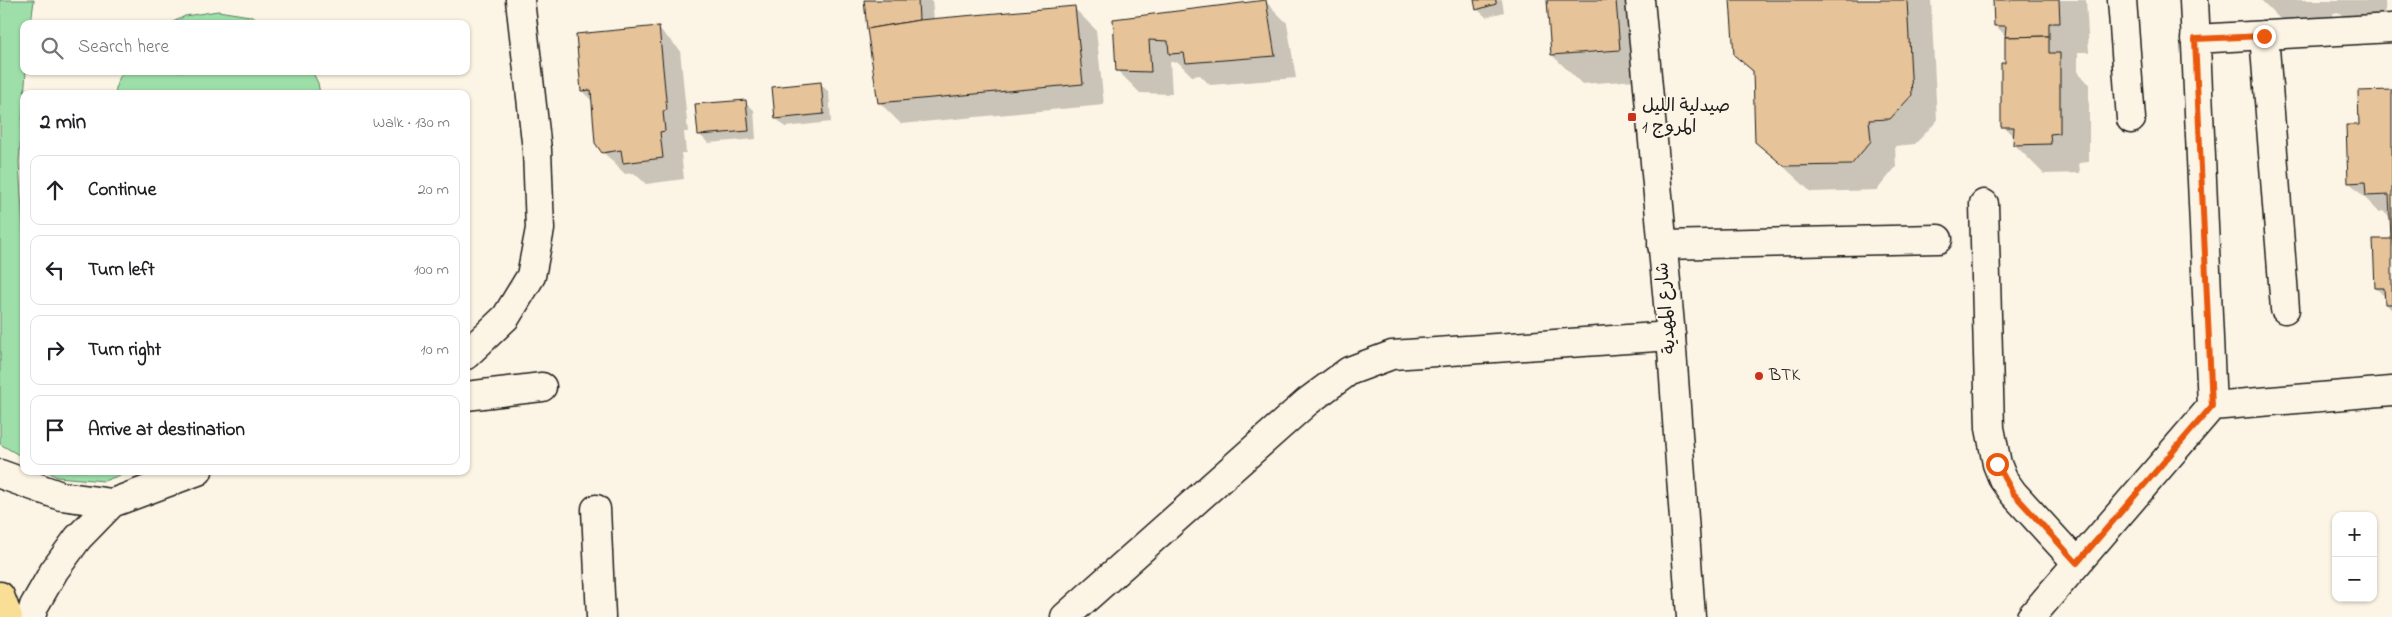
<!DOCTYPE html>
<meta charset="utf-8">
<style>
:root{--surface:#fff;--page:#f2f2f2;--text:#202124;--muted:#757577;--line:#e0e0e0}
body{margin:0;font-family:"Indie Flower","Playpen Sans Arabic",sans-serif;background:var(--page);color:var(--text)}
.controls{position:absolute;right:15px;bottom:15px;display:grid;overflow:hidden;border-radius:10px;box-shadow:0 1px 4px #0004}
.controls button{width:45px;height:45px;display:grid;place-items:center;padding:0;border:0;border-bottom:1px solid var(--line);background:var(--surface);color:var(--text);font:25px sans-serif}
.stop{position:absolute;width:15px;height:15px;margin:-11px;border:4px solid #ea580c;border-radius:50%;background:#fff}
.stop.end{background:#ea580c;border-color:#fff;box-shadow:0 1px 5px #0008}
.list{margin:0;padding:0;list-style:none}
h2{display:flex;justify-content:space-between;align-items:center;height:65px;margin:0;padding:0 20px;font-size:21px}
h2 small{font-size:16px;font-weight:400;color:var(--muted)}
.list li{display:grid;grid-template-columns:32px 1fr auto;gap:15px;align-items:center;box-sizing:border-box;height:70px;margin:0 10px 10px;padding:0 10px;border:1px solid var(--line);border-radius:10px}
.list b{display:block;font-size:19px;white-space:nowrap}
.list em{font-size:16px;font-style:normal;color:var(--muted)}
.icon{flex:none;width:28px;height:28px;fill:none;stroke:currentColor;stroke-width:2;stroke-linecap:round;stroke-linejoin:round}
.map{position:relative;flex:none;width:2392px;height:617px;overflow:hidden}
.search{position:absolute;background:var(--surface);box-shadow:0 1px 4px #0004;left:20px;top:20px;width:450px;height:55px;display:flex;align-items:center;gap:12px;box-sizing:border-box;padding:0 18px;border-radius:10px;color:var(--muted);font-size:19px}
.panel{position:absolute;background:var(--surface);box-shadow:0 1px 4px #0004;left:20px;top:90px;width:450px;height:385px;border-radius:10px}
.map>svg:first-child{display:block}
</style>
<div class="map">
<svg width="2392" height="617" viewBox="0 0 2392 617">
<rect width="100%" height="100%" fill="#fcf5e5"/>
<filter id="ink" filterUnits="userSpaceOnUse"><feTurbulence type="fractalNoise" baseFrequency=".02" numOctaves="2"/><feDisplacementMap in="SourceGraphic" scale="10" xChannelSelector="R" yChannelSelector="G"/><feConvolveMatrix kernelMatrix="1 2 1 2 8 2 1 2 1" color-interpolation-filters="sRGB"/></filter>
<g filter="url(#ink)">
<g fill="#9edfa9" stroke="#5d7e62">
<polygon points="0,0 34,0 31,24 24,24 24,71 26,71 19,162 24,246 24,458 0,444"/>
<polygon points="218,11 250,16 266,24 169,24 185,16"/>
<polygon points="123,71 312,71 318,83 320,94 115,94 117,83"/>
<polygon points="47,471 131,471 104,481 57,477"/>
</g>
<g fill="#0003">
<polygon points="866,0 932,0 934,20 1074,8 1096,30 1104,105 901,124 879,102"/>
<polygon points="1475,0 1502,0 1504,12 1486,17 1477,9"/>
<polygon points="1548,0 1643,0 1649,79 1582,84 1552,55"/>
<polygon points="1731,0 1931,0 1937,121 1915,144 1895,146 1896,167 1877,190 1811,192 1756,141 1754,73 1735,54"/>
<polygon points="1994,0 2086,0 2089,52 2078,52 2078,73 2089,84 2089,162 2079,163 2080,173 2044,174 2014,144 2015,138 2003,126 2007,37 1995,25"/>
<polygon points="2261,0 2385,0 2386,22 2351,23 2340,13 2333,13 2333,21 2283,22"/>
<polygon points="1265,1 1287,23 1296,78 1210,85 1200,75 1192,76 1178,62 1170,62 1172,94 1140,93 1118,71 1115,20"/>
<polygon points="658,28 680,50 688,132 684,132 686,153 681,153 684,179 646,184 634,173 625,174 603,152 593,102 582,91"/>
<polygon points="820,84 829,92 831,122 785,127 776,118"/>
<polygon points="2392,91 2392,227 2392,220 2383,211 2379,212 2349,182 2360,126"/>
<polygon points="745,102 754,110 756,139 708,143 700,135"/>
<polygon points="2392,240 2392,310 2386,304 2385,297 2376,288"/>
</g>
<g fill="#e6c398" stroke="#1c1c1c">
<polygon points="864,0 918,0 919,20 867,29"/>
<polygon points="1266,0 1275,56 1186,63 1184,53 1169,54 1168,41 1149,40 1151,72 1116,71 1113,19"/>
<polygon points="1474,0 1496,0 1496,4 1476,10"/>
<polygon points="1547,0 1616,0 1620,50 1551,55"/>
<polygon points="1730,0 1907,0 1912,95 1890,119 1869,120 1871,141 1851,165 1784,166 1755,142 1753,71 1734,55"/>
<polygon points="1993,0 2059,0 2060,23 2049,23 2049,36 2005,37 2006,26 1994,26"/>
<polygon points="1075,6 1083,84 878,103 867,29 919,20"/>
<polygon points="659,26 667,110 663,111 665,131 660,132 663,158 623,163 621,150 602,153 595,143 591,90 581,91 576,34"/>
<polygon points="2049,36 2049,53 2060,53 2060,133 2050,134 2051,144 2013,145 2014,127 2001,127 2001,63 2005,63 2005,37"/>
<polygon points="821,82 824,114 775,119 772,87"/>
<polygon points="2392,90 2392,304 2385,304 2384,288 2375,288 2373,239 2391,239 2389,195 2366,196 2365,182 2348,183 2346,125 2359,125 2358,91"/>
<polygon points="746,100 749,131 698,135 695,104"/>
</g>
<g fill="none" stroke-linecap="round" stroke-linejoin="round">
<defs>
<g id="minor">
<polyline points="1640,0 1671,336 1691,617"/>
<polyline points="2122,0 2131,119"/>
<polyline points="2194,0 2212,406"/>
<polyline points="2264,35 2285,309"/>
<polyline points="2195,39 2392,28"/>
<polyline points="1984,204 1990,428 1997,464 2003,479 2013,493 2077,563"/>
<polyline points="1662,245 1938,239"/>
<polyline points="466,355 506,317 531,276 540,229 537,150 520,0"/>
<polyline points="466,396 542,387"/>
<polyline points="0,474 61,496 112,503"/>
<polyline points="596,509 601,617"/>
<polyline points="31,617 34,606 54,571 78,538 112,503 198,471"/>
<polyline points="1065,617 1307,402 1349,371 1392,355 1671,336"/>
<polyline points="2031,617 2212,406 2392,391"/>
</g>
<polyline id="highway" points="0,596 8,617"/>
</defs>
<use href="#minor" stroke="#1c1c1c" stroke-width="31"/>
<use href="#highway" stroke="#1c1c1c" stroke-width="31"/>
<use href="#minor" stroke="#fcf5e5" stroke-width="28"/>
<use href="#highway" stroke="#f9df96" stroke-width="28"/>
</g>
</g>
<g fill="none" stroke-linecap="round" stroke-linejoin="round" filter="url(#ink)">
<polyline stroke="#ea580c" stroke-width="6" points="1997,464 2013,493 2077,563 2212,406 2195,39 2264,36"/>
</g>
<g fill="#c8321e" stroke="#fcf5e5" stroke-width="2">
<rect x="1627" y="112" width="10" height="10" rx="2.5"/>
<circle cx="1759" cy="376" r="5"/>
</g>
<g text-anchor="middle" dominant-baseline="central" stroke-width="4" stroke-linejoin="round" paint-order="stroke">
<g font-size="18" fill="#1c1c1c" stroke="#fcf5e5" text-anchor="start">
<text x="1642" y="107">صيدلية الليل<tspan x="1642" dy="21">المروج 1</tspan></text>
<text x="1769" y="376">BTK</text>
</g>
<g font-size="18" fill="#1c1c1c" stroke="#fcf5e5">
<text transform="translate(1667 308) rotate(-95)">شارع المهدية</text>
</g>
</g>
</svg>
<div class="controls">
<button>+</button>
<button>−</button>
</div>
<div class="stop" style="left:1997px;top:464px"></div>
<div class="stop end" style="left:2264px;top:36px"></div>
<div class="search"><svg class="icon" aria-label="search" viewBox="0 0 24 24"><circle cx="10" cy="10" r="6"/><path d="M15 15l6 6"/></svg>Search here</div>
<section class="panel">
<h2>2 min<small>Walk · 130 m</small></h2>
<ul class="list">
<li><svg class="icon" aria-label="ahead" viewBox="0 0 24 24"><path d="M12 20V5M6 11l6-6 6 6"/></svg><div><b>Continue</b></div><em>20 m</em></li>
<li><svg class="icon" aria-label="left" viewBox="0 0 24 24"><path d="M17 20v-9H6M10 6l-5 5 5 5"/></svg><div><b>Turn left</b></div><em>100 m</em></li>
<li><svg class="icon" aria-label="right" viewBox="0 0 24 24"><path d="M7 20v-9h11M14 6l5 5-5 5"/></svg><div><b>Turn right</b></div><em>10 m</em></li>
<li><svg class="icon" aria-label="arrive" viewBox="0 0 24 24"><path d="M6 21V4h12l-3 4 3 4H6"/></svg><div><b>Arrive at destination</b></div></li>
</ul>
</section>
</div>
